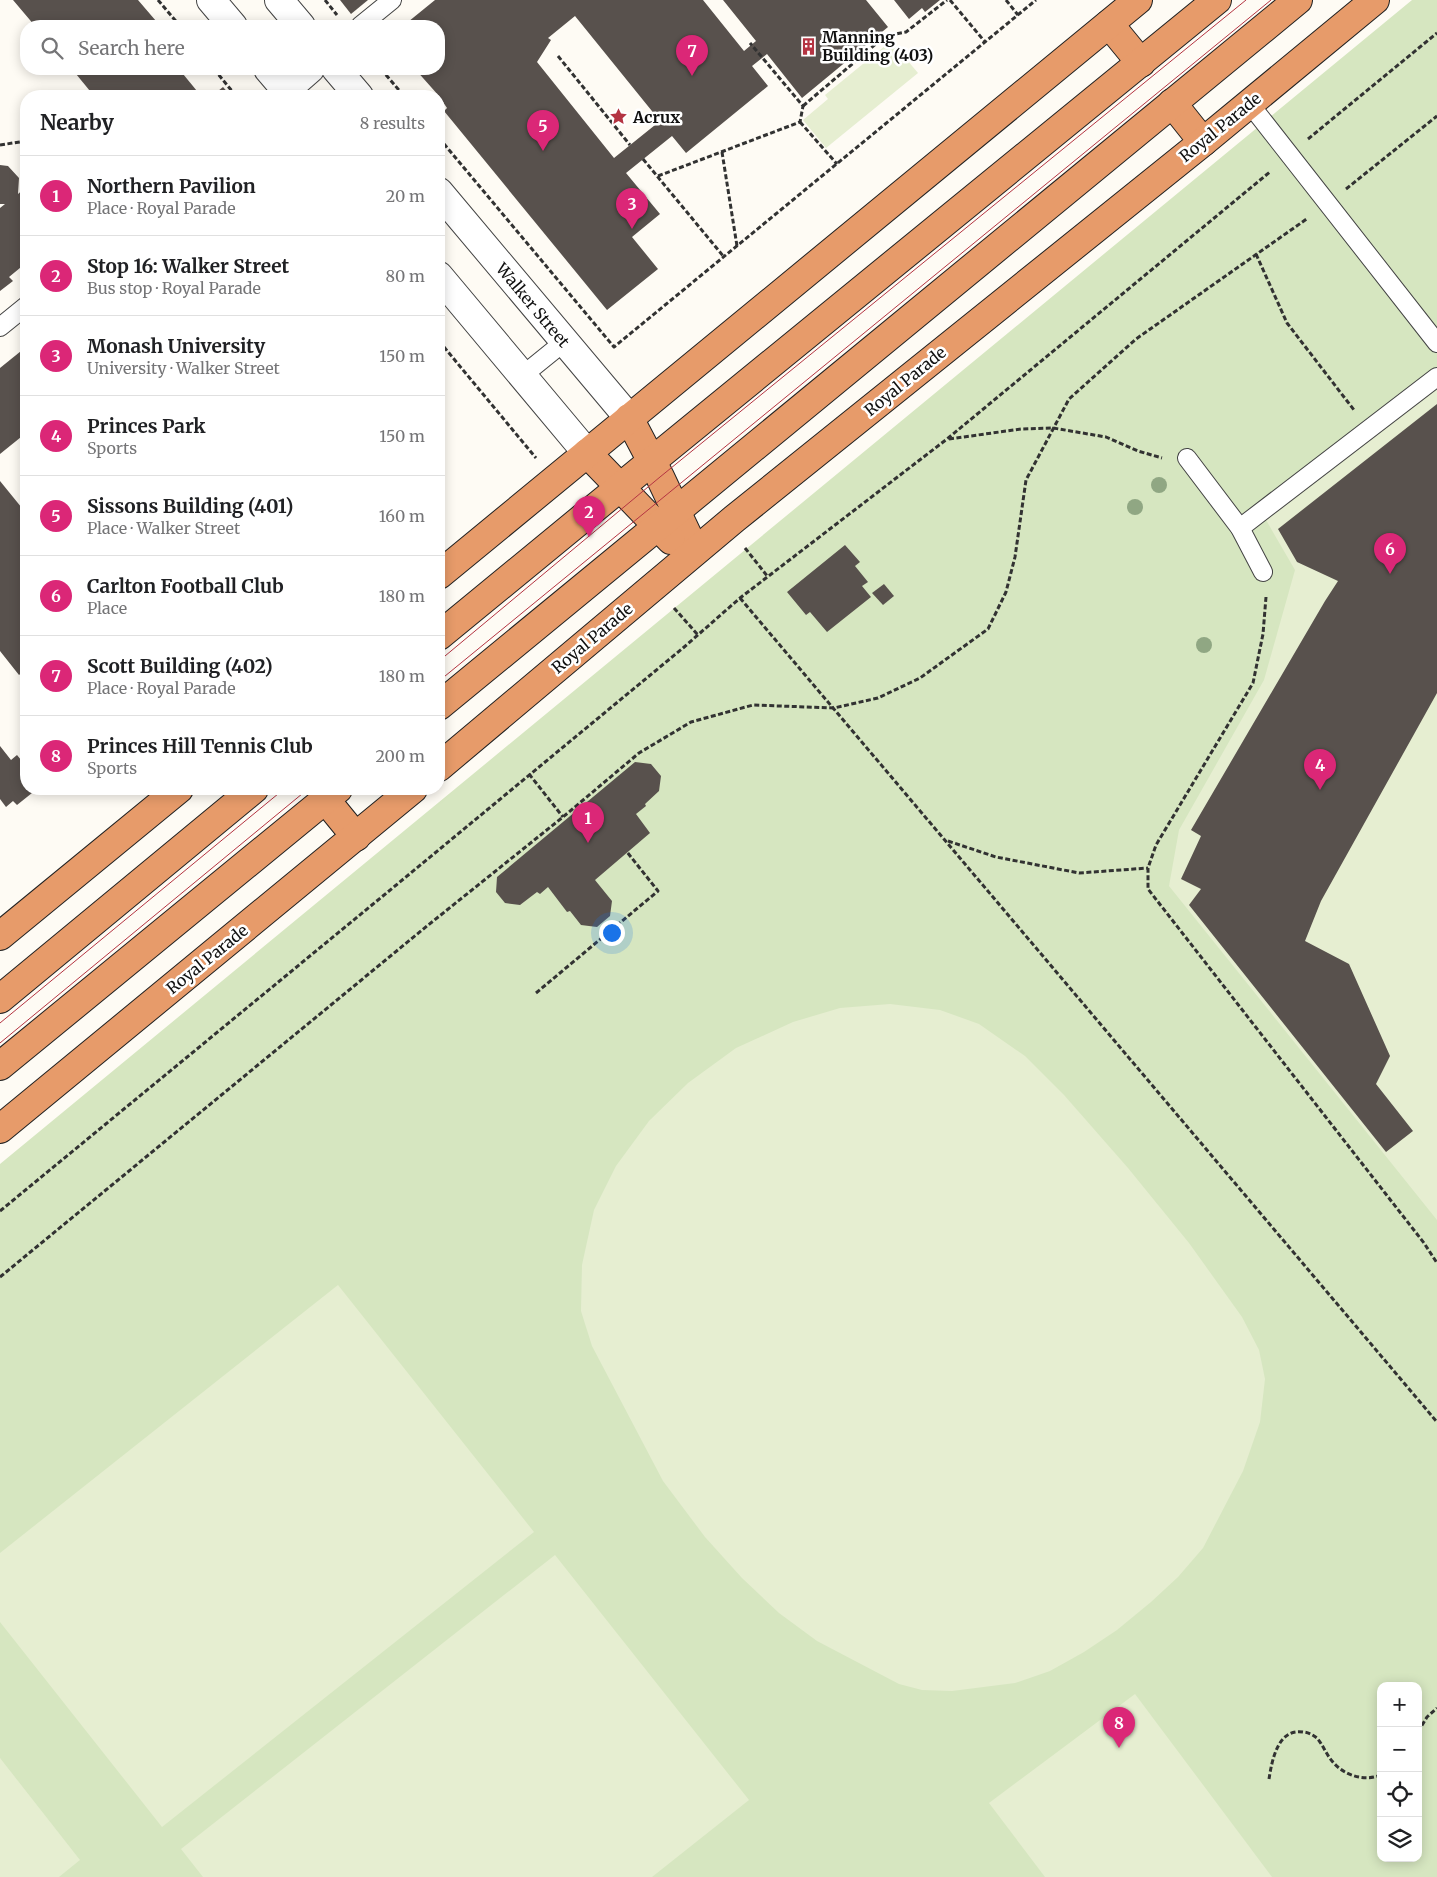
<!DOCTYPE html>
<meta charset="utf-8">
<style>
:root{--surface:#fff;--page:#f2f2f2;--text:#202124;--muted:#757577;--line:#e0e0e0;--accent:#db2777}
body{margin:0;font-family:Merriweather,serif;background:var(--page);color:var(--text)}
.controls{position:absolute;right:15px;bottom:15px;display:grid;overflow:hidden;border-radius:10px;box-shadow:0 2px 12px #0003}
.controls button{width:45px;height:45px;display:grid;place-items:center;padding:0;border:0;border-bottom:1px solid var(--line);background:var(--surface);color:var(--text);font:25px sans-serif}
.you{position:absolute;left:611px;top:932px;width:18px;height:18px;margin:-12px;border:4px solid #fff;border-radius:50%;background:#1a73e8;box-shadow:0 0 0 8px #1a73e833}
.badge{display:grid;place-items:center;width:32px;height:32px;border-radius:50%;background:var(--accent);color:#fff;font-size:16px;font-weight:700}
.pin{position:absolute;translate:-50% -41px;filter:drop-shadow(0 1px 2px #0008)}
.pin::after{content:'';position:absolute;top:26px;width:18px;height:15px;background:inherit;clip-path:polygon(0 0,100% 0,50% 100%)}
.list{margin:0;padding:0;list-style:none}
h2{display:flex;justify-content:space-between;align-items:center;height:65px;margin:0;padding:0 20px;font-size:21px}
h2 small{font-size:16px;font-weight:400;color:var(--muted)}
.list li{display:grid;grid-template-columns:32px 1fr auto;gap:15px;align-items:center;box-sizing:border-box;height:80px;padding:0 20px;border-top:1px solid var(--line)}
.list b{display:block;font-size:19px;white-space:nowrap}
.list p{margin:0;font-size:16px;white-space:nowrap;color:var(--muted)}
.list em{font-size:16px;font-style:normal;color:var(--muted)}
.icon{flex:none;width:28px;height:28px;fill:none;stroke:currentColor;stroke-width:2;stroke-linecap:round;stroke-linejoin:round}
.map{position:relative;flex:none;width:1437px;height:1877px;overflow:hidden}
.search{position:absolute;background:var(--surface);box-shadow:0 2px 12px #0003;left:20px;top:20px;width:425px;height:55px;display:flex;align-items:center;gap:12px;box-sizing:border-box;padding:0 18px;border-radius:20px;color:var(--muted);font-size:19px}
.panel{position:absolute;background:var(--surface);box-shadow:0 2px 12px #0003;left:20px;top:90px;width:425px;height:705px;border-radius:20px}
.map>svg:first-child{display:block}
</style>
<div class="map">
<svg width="1437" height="1877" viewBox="0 0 1437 1877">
<rect width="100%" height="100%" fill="#fefbf4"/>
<path fill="#d6e6c0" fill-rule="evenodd" d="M1412 0H1437V1877H0V1164ZM1381 1686H1418V1858H1381Z"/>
<g fill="#e6eed1">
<polygon points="891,41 918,73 826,148 803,120 828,99 825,95"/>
<polygon points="1437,388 1437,1220 1169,886 1179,830 1264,680 1295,570 1266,520"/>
<polygon points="890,1004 940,1010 979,1024 1025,1056 1064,1095 1128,1168 1189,1243 1242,1317 1259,1350 1265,1379 1260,1422 1243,1471 1203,1548 1178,1577 1151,1602 1117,1630 1084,1652 1050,1671 1015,1683 952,1691 922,1690 899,1684 817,1641 779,1613 742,1578 705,1537 663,1481 592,1346 581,1311 582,1265 594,1210 616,1166 649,1121 688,1083 736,1048 793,1022 840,1008"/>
<polygon points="338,1285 534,1532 162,1827 0,1622 0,1553"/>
<polygon points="555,1555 749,1800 652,1877 203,1877 181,1849"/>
<polygon points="1135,1694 1272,1877 1045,1877 989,1803"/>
<polygon points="0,1758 80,1860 59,1877 0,1877"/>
</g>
<g fill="#58514d" fill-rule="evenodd">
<polygon points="13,0 138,0 156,21 153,24 155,26 35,26"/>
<polygon points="340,0 368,0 351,14"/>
<path d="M435 0H703L744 51 756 41 723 0H866L888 27 802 98 767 54 752 66 768 86 686 153 672 136 626 173 660 214 632 237 658 269 607 310 444 111 447 108 439 96 415 69H439V26H403ZM575 16 660 121 614 158 537 62 551 40 548 38Z"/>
<polygon points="894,0 940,0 925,12 922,8 909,19"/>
<polygon points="72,69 179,69 201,96 94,96"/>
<polygon points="223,87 231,96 212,96"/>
<polygon points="0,165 8,166 19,178 18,194 26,187 26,263 9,277 13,281 0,291 0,208 5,204 0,204"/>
<polygon points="26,347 26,433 0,454 0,368"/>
<polygon points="1437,404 1437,693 1321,901 1305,941 1349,964 1390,1056 1376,1084 1413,1131 1386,1152 1189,905 1201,889 1181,879 1201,836 1191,830 1325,601 1338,581 1297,562 1278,529"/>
<polygon points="0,481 26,513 26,674 24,671 19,675 0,651"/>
<polygon points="845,545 860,562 855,566 868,582 862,586 871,597 827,632 810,612 806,615 787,592"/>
<polygon points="884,584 894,596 883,605 872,593"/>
<polygon points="0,746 11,760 17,755 26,766 26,773 24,775 26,778 26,789 37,789 17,805 13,801 6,807 0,799"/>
<polygon points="635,762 651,764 661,776 659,791 645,804 646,806 636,814 650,833 595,880 612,901 610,916 597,927 581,925 570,911 567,912 548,887 540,894 537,892 520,905 505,903 496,892 497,877"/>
</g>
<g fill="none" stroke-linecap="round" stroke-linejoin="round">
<defs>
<g id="lane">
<polyline points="360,26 392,0"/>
<polyline points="1249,103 1437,343"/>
<polyline points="0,327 26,306"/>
<polyline points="522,376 564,342"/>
<polyline points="1187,458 1240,528 1263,572"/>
<polyline points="1240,528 1437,377"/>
</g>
<g id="street">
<polyline points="211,0 233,26"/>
<polyline points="279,0 301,26"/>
<polyline points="268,69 291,96"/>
<polyline points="336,69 359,96"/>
<polyline points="286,90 310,69"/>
<polyline points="439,192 629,418"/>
<polyline points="439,276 587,453"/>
</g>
<g id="highway">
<polyline points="1109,24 1141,63"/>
<polyline points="1172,103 1203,142"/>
<polyline points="629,418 660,477 695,551"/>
<polyline points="587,453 671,540"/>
<polyline points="439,575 1138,0"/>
<polyline points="439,636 652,461 1217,0"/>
<polyline points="439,706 1298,0"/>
<polyline points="439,767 734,519 1203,142 1375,0"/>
<polyline points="325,799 356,837"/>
<polyline points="0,936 179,789"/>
<polyline points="0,999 254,789"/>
<polyline points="0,1066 338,789"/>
<polyline points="0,1129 413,789"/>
</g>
</defs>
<use href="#lane" stroke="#434343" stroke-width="20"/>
<use href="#street" stroke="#434343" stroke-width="30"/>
<use href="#highway" stroke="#212121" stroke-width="30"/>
<g stroke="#323232" stroke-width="3" stroke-dasharray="5 2.5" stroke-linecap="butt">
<polyline points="158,0 180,26"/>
<polyline points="325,0 337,15"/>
<polyline points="950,0 985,42"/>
<polyline points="1006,0 1018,15"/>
<polyline points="558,56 630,145"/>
<polyline points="214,69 236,96"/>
<polyline points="381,69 404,96"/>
<polyline points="803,106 885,36 906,32 947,0"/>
<polyline points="800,122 837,164"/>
<polyline points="439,138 614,347 1036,0"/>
<polyline points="1308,139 1437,33"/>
<polyline points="0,145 26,141"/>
<polyline points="722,152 737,246"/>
<polyline points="643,159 724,257"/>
<polyline points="658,176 800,122 803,106 750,43"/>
<polyline points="1346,189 1437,116"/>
<polyline points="1256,254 1287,323 1354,410"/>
<polyline points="439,341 536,458"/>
<polyline points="949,439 1021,429 1053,428 1106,437 1138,451 1162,458"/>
<polyline points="745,548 768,577"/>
<polyline points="1266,597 1263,634 1253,683 1156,845 1148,868 1148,889 1424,1243 1437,1263"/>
<polyline points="740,598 1437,1422"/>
<polyline points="674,608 698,635"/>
<polyline points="529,774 563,817"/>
<polyline points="948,841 996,857 1079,873 1148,868"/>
<polyline points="536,993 658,891 627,852"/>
<polyline points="0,1211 395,886 683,648 740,598 947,439 1271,171"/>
<polyline points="0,1277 427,926 563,817 639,753 691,722 753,705 834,708 878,698 920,678 988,629 1006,592 1015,557 1026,480 1069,399 1136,339 1308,218"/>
<polyline points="1418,1732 1427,1717 1437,1708"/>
<path d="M1269 1779C1272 1760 1278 1728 1303 1732 1308 1732 1313 1735 1317 1738 1323 1745 1326 1754 1332 1761 1343 1775 1364 1782 1381 1775"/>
</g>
<use href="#lane" stroke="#fff" stroke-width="18"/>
<use href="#street" stroke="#fff" stroke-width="28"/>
<use href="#highway" stroke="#e79b6a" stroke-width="28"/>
<g stroke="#b43442" stroke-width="1">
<polyline points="439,661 660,477 1246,0"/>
<polyline points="439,681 1271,0"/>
<polyline points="0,1023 284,789"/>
<polyline points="0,1043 308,789"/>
</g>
</g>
<g fill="#90a783">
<circle cx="1159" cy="485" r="8"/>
<circle cx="1135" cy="507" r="8"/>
<circle cx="1204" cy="645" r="8"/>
</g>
<defs>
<symbol id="building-bare" viewBox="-9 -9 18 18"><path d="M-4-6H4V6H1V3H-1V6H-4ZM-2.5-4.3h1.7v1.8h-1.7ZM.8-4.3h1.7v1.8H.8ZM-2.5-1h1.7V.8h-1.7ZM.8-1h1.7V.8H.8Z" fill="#b43442" stroke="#fff" stroke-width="2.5" paint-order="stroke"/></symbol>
<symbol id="sight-bare" viewBox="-9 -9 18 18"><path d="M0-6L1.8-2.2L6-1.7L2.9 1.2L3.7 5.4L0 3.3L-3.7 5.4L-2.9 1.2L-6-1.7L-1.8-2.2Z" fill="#b43442" stroke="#fff" stroke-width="2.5" paint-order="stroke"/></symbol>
</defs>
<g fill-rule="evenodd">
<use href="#building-bare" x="796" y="34" width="25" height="25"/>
<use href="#sight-bare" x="606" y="104" width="25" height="25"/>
</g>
<g text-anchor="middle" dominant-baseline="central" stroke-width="5" stroke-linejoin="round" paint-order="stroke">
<g font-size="16" font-weight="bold" fill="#101010" stroke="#fff" text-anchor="start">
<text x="822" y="37">Manning<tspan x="822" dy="18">Building (403)</tspan></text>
<text x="633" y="117">Acrux</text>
</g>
<g font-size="16" fill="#101010" stroke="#fff">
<text transform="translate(1220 127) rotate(-39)">Royal Parade</text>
<text transform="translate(533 305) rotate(50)">Walker Street</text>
<text transform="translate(905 381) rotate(-39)">Royal Parade</text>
<text transform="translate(592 638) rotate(-40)">Royal Parade</text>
<text transform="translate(207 959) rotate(-39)">Royal Parade</text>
</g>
</g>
</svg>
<div class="controls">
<button>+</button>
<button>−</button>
<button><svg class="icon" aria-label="locate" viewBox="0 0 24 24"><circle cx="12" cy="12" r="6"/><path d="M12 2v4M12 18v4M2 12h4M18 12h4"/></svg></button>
<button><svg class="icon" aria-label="layers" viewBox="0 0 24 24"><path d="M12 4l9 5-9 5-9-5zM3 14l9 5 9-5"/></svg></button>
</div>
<div class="you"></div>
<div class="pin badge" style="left:588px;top:843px">1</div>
<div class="pin badge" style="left:589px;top:537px">2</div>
<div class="pin badge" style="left:632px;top:229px">3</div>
<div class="pin badge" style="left:1320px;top:790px">4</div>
<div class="pin badge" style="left:543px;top:151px">5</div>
<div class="pin badge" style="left:1390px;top:574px">6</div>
<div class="pin badge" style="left:692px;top:76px">7</div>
<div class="pin badge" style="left:1119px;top:1748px">8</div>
<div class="search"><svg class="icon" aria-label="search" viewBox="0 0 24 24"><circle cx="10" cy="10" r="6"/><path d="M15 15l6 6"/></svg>Search here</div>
<section class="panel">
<h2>Nearby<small>8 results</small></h2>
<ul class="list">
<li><span class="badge">1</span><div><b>Northern Pavilion</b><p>Place · Royal Parade</p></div><em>20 m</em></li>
<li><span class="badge">2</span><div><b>Stop 16: Walker Street</b><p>Bus stop · Royal Parade</p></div><em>80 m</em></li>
<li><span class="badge">3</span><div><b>Monash University</b><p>University · Walker Street</p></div><em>150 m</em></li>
<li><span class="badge">4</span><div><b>Princes Park</b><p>Sports</p></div><em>150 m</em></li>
<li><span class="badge">5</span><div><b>Sissons Building (401)</b><p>Place · Walker Street</p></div><em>160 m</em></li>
<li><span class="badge">6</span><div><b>Carlton Football Club</b><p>Place</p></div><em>180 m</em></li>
<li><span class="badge">7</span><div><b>Scott Building (402)</b><p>Place · Royal Parade</p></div><em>180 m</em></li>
<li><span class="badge">8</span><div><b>Princes Hill Tennis Club</b><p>Sports</p></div><em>200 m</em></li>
</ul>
</section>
</div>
